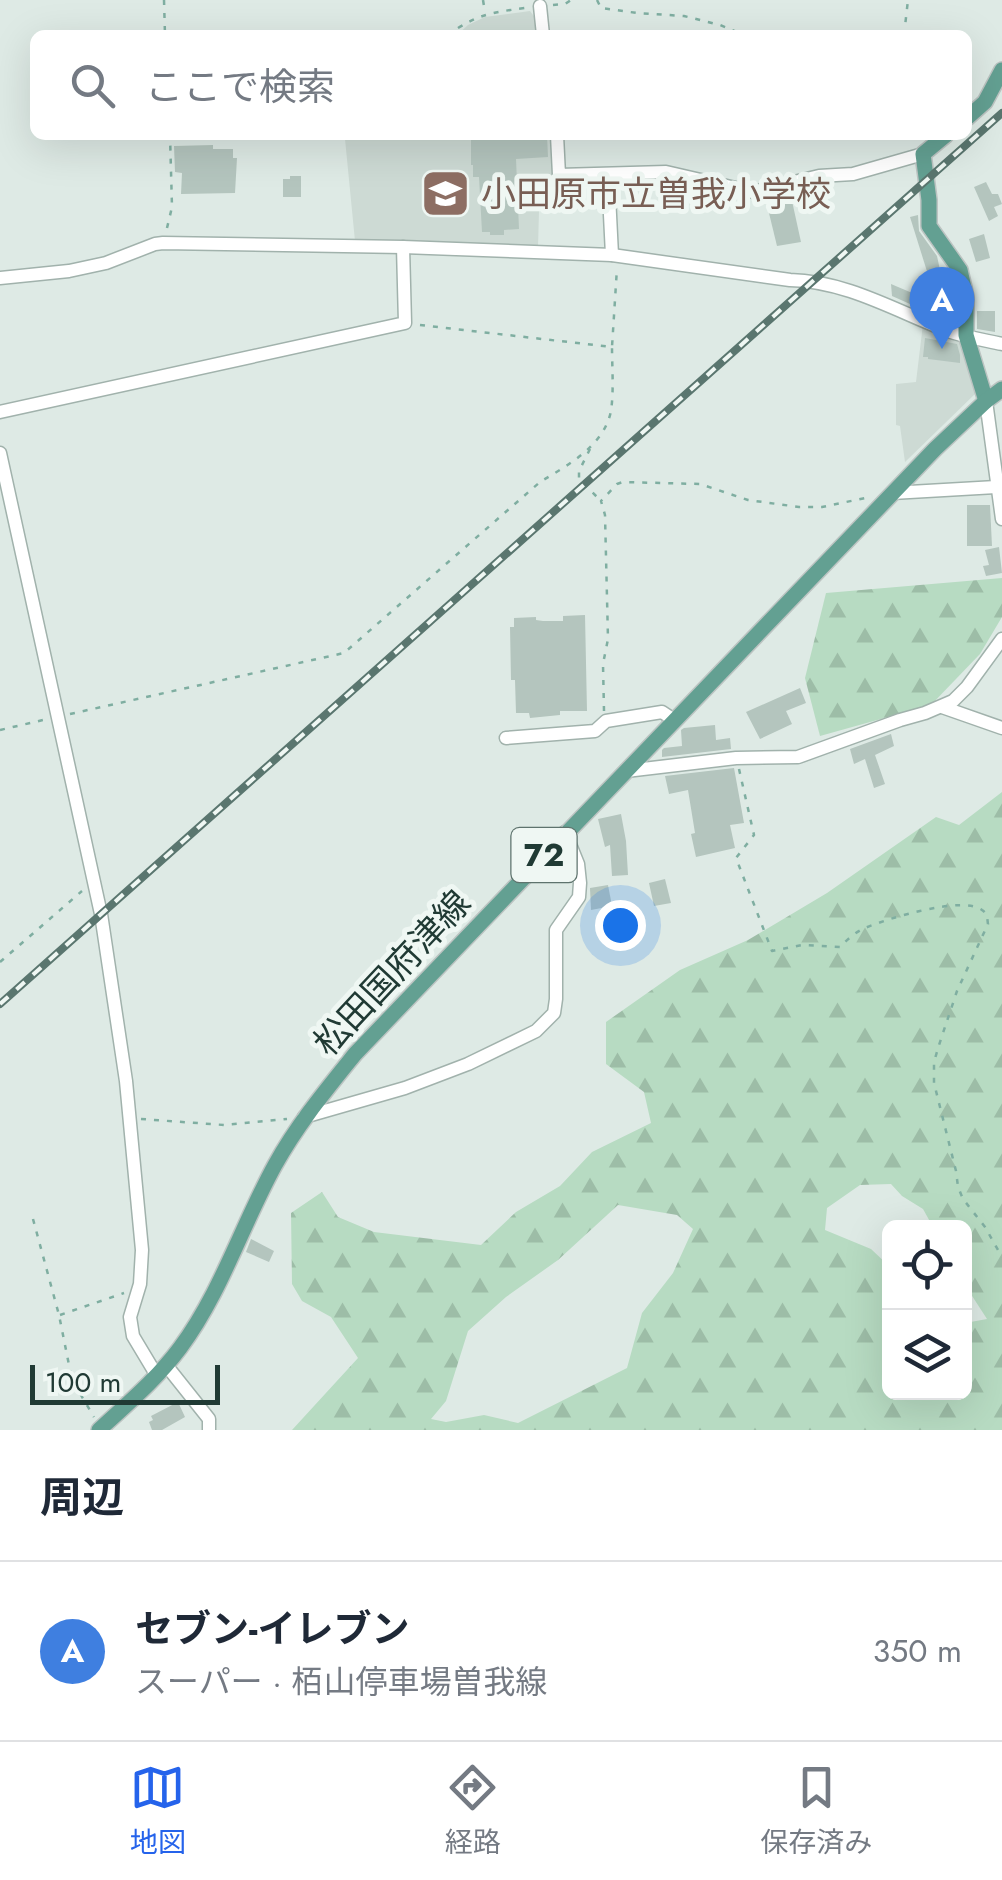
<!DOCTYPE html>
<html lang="ja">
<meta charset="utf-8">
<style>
:root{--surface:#fff;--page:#f6f6f7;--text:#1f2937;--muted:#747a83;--line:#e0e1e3;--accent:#2563eb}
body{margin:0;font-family:Jost,"Noto Sans JP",sans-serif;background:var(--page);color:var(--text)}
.controls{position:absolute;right:30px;bottom:30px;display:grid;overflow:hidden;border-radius:15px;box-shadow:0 10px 40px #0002}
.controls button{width:90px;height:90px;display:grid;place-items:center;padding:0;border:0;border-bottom:2px solid var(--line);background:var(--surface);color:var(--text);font:50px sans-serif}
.scale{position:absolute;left:30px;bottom:25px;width:190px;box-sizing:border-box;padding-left:10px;border:5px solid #203a34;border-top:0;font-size:28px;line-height:35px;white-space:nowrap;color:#203a34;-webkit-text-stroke:8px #eff7f3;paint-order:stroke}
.you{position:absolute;left:620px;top:925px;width:35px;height:35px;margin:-25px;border:8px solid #fff;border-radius:50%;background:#1a73e8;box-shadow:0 0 0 15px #1a73e833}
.badge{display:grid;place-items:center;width:65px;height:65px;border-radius:50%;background:var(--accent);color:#fff;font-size:32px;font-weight:700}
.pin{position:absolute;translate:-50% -82px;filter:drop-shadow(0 2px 5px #0008)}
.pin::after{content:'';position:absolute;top:52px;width:35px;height:30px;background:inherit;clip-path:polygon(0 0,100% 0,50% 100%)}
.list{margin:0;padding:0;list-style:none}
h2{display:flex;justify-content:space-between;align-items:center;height:130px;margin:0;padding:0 40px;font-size:42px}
h2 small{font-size:32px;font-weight:400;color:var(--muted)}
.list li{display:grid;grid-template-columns:65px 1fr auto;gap:30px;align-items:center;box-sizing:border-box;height:180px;padding:0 40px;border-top:2px solid var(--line)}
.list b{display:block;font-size:38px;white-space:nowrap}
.list p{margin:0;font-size:32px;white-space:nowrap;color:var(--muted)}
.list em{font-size:32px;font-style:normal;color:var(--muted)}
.icon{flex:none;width:55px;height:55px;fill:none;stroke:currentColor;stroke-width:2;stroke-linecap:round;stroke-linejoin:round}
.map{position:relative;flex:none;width:1002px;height:1430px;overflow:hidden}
.search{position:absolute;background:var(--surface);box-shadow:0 10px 40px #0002;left:30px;right:30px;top:30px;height:110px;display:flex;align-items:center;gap:25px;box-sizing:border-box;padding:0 35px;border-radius:15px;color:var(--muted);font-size:38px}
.sheet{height:310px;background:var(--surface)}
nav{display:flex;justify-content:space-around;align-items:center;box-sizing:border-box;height:140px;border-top:2px solid var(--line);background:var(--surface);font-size:28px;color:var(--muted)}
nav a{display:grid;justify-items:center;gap:5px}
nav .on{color:var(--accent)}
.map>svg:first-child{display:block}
</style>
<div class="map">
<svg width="1002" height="1430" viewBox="0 0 1002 1430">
<defs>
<pattern id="forest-firs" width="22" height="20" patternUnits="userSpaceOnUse" patternTransform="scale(2.5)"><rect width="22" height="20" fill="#b7dbc2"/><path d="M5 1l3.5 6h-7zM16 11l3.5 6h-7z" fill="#9dbda7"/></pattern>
</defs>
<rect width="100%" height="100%" fill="#deeae5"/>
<g fill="#cddad4">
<polygon points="530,11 536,19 538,35 457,35 468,25 485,17"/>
<polygon points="352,135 554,135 556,178 545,178 539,211 538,247 355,241 345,139"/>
<polygon points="923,324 963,342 977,392 905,462 900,426 896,425 896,384 916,382"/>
</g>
<g fill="url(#forest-firs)" fill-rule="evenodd">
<polygon points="1002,578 1002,617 980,654 931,705 820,736 805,678 826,593"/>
<path d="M1002 792V1430H292L358 1358 331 1317 302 1301 292 1284 291 1213 322 1192 338 1217 374 1232 481 1245 516 1212 560 1186 592 1152 651 1123 644 1092 606 1064V1022L680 970 748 940 827 893 936 817 959 825ZM891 1184 902 1196 923 1209 933 1227 964 1228 965 1285 987 1319 965 1323 964 1392H890L889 1266 871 1249 825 1230 827 1208 860 1185ZM618 1205 677 1215 693 1229 673 1273 642 1313 627 1368 518 1423 484 1415 446 1422 431 1419 446 1401 468 1331 506 1297 558 1260Z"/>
</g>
<g fill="#b4c5be">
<polygon points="471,135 547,135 548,157 516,159 519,229 504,230 504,235 490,235 490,232 482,232 479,177 473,177 473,165 471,165"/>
<polygon points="213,145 213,149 233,149 233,158 237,158 235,193 181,194 182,173 175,172 174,146"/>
<polygon points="290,176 301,176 301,197 283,197 283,179 290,179"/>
<polygon points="986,182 992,194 998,194 1002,204 994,207 998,216 989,221 974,187"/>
<polygon points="792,201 801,242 777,246 768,209"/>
<polygon points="918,215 919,231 937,256 940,270 935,297 910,217"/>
<polygon points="984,234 990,258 976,262 969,239"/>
<polygon points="891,284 924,298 919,308 892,296"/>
<polygon points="977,311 995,311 995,332 977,329"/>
<polygon points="925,338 957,344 960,355 960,363 928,359 928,357 923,357"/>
<polygon points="967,505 990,505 992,546 967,546"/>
<polygon points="999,547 1002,573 986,576 983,566 989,565 985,550"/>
<polygon points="585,615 587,711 560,711 560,715 530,718 529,713 516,713 515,680 511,680 510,627 514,627 514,618 536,617 536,620 543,621 563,621 563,616"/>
<polygon points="800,688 806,703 786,711 792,724 760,739 746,712"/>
<polygon points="715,725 716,740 730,738 731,749 662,757 662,750 664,748 682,746 681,730 684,728"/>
<polygon points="891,734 894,746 875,755 885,784 874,788 865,759 854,764 850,749"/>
<polygon points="734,768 744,823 730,825 735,848 696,857 691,834 695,833 688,790 669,794 665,776"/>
<polygon points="621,814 626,841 628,875 612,876 610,845 605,847 598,819"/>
<polygon points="665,879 671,903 654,906 649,883"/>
<polygon points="608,885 612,906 591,910 590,888"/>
<polygon points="251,1239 274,1251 269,1262 246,1252"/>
<polygon points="178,1402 185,1417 162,1430 152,1430 149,1422 153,1420 151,1416"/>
</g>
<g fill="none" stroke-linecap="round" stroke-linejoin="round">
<defs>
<g id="minor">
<polyline points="540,6 543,35"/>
<polyline points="557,135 559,175 666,172 753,192 819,176 853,174 923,154"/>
<polyline points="608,175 612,255"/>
<path d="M0 278 69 271 106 263 155 244 163 243 403 247 612 255 790 280C846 281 896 311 948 331 965 337 984 340 1002 344"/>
<polyline points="986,401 1002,519"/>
<polyline points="0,412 405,323 403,247"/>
<polyline points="0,453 101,914 126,1081 142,1250 140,1284 130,1317 133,1336 157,1376"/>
<polyline points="892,493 996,487 1000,484"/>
<polyline points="942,707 1002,728"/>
<polyline points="506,738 595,731 606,721 662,712 674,720"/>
<polyline points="626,771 736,758 798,757 900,720 925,713 953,701 967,687 1002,639"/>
<polyline points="304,1117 405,1088 468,1064 536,1031 554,1013 556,999 556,930 579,897 580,883 578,864 565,832"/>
<polyline points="166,1365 209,1419 209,1430"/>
</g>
<g id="major">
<polyline points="967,118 985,102 1002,70"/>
<polyline points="946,135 923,154 929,200 929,226 960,270 966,297 966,335 986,401"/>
<path d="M99 1430C127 1404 157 1379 180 1348 221 1293 242 1225 275 1165 297 1125 326 1090 355 1054L935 449 986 401 1002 389"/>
</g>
</defs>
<use href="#minor" stroke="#a1b2ac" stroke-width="15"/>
<use href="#major" stroke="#bcc4c2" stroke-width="18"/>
<g stroke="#7faea1" stroke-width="2.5" stroke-dasharray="5 8" stroke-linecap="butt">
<polyline points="164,0 165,35"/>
<polyline points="483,0 485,12"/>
<polyline points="597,0 601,8 637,13 684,16 720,25 744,35"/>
<polyline points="553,5 565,4 571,0"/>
<path d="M447 35C479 14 488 13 525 8"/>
<polyline points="904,35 908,0"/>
<polyline points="167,228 172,207 170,135"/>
<polyline points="420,325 612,347 617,268"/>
<polyline points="590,449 579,471 579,479 600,500"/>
<polyline points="604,711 603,664 608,639 605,515 601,501 617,484 623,482 700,484 748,500 799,507 822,507 870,497"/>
<path d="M70 714 344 653 540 482C568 465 604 446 611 411 614 390 612 367 612 347"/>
<polyline points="0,730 43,720"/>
<path d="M739 769 754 835 736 858 772 951 802 945 840 947C847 940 855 932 865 928 886 919 963 895 982 910 988 914 987 918 988 924L957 991 939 1045 934 1062V1083L956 1171 958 1187 963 1199 985 1227 1002 1257"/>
<polyline points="0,962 82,891"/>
<polyline points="141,1119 224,1125 287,1119"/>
<polyline points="33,1219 59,1315 72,1380 94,1417"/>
<polyline points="60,1315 124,1293"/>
</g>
<use href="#minor" stroke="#fff" stroke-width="12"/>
<use href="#major" stroke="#63a092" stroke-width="15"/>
<defs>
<polyline id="rail" points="0,1004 1002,113"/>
</defs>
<use href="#rail" stroke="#5a766f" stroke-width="8"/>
<use href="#rail" stroke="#eff7f3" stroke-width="4" stroke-dasharray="11" stroke-linecap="butt"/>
</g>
<defs>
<symbol id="school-square" viewBox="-11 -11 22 22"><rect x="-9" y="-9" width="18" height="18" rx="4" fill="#8d6e63" stroke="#eff7f3"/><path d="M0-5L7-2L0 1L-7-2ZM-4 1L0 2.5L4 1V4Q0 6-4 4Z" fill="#fff"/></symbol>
</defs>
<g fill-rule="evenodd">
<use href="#school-square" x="418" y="166" width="55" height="55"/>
</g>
<g text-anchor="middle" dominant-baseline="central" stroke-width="10" stroke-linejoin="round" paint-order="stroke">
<rect fill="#eff7f3" stroke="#5e736d" stroke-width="2.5" x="511.5" y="828" width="65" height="54" rx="8"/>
<g font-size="32" font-weight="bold" fill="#203a34">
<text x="544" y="855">72</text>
</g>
<g font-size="35" fill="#785e54" stroke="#eff7f3" text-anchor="start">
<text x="481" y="194">小田原市立曽我小学校</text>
</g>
<g font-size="35" fill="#203a34" stroke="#eff7f3">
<text transform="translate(392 973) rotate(-47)">松田国府津線</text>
</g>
</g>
</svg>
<div class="controls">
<button><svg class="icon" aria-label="locate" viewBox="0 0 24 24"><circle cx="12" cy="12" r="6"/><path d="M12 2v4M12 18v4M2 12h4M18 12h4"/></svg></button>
<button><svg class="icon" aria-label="layers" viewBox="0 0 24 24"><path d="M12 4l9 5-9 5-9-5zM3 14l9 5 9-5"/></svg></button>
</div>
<div class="scale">100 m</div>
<div class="you"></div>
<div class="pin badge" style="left:942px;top:349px;background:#3f7fe0">A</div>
<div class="search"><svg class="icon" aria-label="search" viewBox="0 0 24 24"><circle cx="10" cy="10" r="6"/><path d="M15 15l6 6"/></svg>ここで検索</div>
</div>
<section class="sheet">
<h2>周辺<small></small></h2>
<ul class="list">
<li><span class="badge" style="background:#3f7fe0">A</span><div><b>セブン-イレブン</b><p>スーパー · 栢山停車場曽我線</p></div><em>350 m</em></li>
</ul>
</section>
<nav>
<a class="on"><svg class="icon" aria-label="map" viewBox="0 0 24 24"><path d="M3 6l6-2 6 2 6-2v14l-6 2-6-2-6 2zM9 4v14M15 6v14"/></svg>地図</a>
<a><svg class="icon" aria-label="directions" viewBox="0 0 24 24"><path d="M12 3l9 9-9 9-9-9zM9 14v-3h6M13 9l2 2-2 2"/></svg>経路</a>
<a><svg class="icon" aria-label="saved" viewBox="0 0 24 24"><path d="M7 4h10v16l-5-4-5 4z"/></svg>保存済み</a>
</nav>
